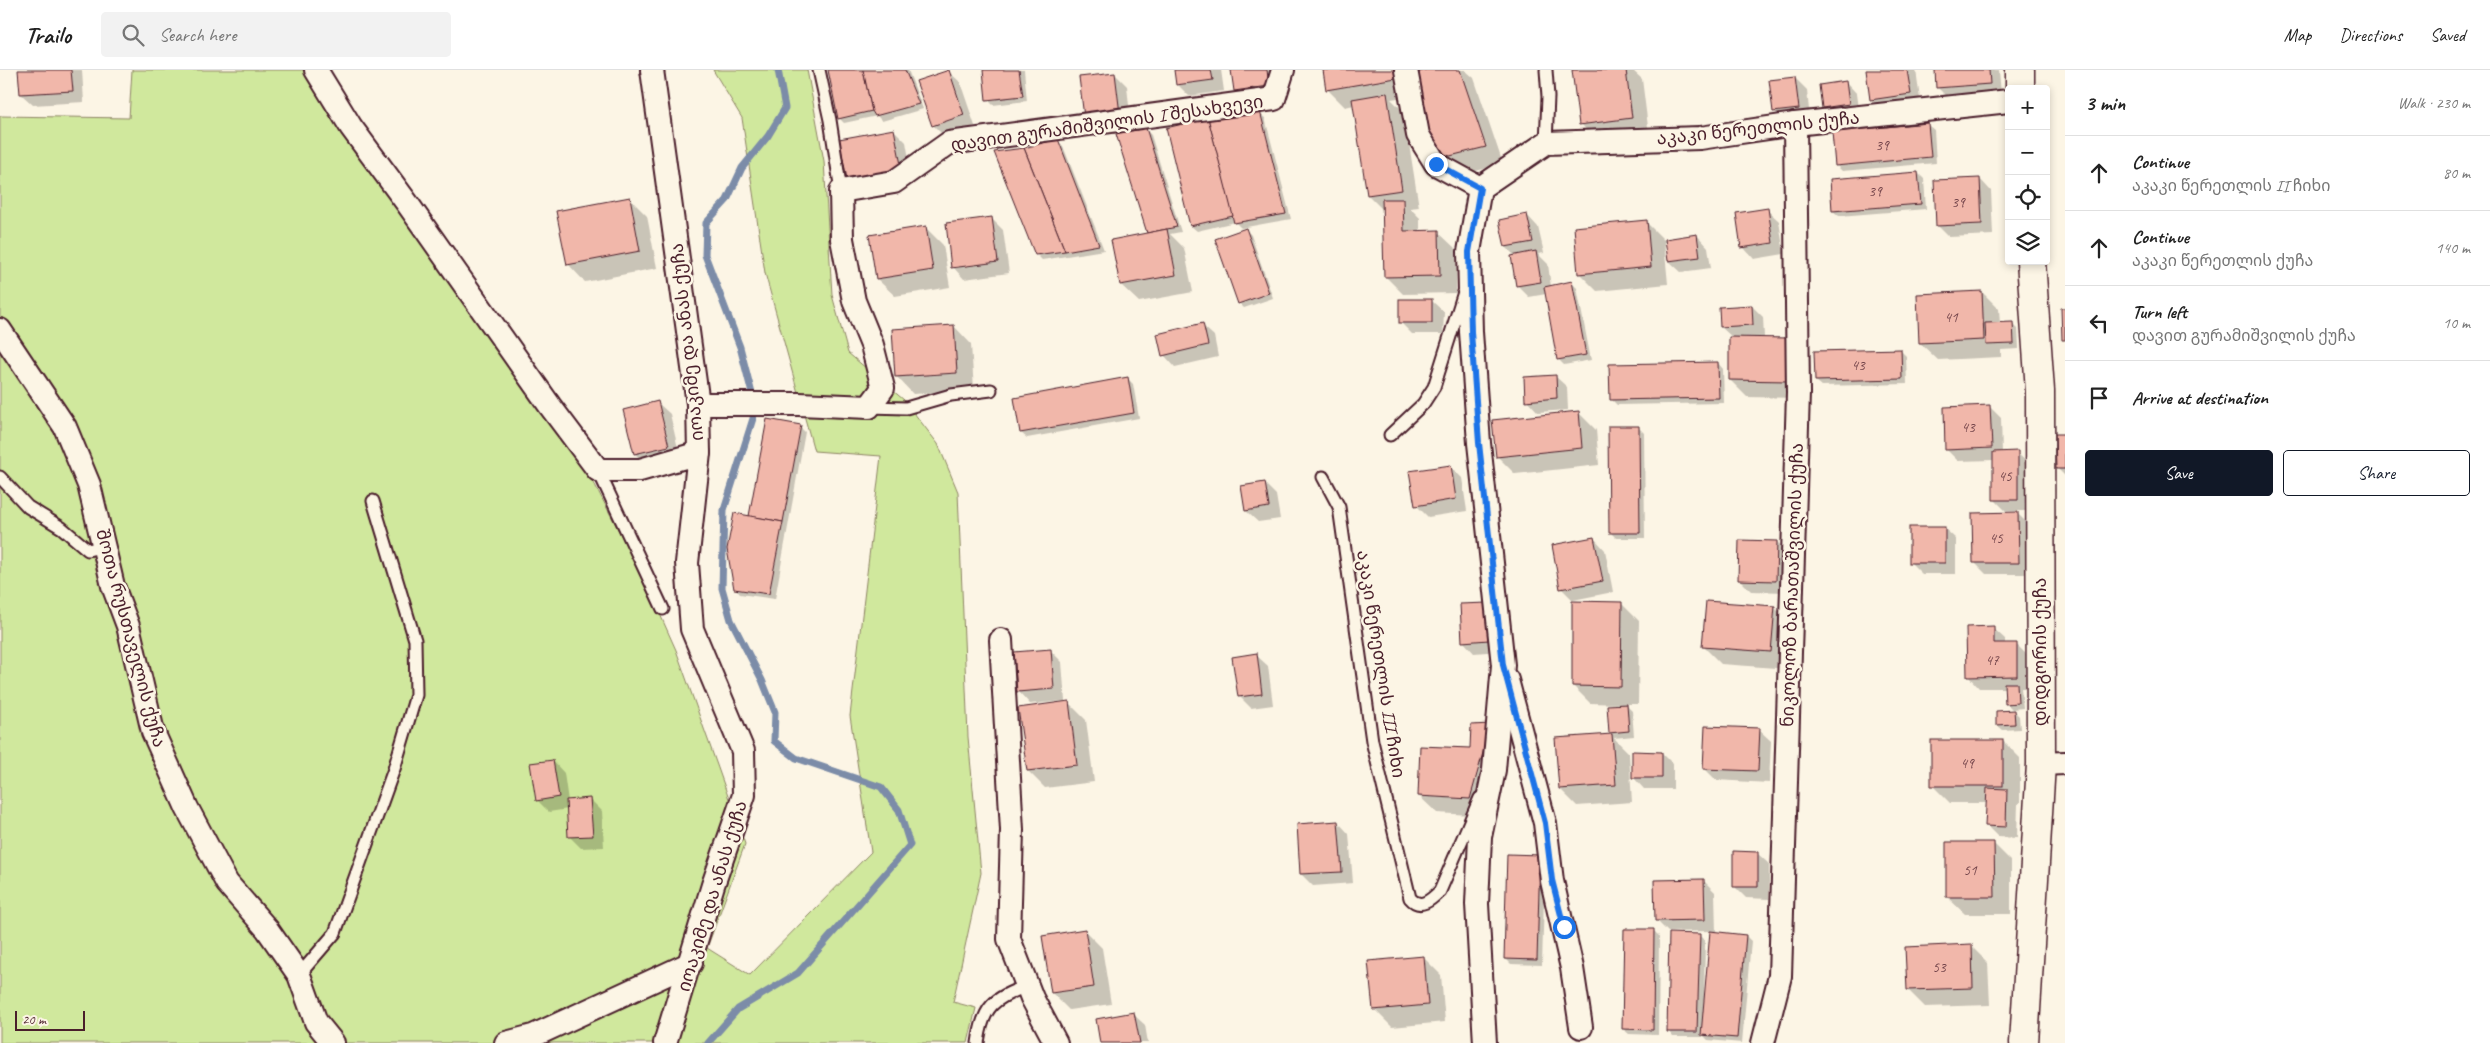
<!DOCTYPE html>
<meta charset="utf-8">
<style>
:root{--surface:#fff;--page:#f2f2f2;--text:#222;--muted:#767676;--line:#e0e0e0;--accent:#111827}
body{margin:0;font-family:Caveat,"Noto Sans Georgian",sans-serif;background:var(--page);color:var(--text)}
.controls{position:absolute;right:15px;top:15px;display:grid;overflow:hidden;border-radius:5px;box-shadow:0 2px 8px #0003}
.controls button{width:45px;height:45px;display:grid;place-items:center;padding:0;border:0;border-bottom:1px solid var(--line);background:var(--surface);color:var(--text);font:25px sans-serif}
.scale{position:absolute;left:15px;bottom:12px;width:70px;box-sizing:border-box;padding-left:5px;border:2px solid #4a1f2b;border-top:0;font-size:14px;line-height:18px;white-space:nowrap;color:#4a1f2b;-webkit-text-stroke:4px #fcf5e5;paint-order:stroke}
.stop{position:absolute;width:15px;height:15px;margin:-11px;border:4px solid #1a73e8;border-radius:50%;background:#fff}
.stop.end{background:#1a73e8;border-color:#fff;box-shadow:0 1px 5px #0008}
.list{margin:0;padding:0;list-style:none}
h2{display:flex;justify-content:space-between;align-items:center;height:65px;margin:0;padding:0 20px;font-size:21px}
h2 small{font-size:16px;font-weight:400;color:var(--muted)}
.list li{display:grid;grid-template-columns:32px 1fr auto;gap:15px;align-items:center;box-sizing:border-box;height:75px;padding:0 20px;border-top:1px solid var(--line)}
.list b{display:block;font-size:19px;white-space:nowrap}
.list p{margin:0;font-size:16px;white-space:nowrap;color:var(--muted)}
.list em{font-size:16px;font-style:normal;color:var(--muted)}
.actions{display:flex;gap:10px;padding:15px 20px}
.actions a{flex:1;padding:11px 0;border:1px solid var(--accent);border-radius:5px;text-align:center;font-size:18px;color:var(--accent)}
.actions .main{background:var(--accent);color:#fff}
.icon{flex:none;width:28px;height:28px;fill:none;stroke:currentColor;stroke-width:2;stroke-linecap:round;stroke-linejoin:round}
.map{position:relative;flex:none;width:2065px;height:973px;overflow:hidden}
header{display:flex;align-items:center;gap:30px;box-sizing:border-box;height:70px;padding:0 25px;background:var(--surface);border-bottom:1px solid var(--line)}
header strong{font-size:24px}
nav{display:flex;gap:28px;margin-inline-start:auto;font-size:18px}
.search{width:350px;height:45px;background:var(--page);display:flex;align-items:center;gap:12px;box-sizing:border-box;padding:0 18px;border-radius:5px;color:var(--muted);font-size:19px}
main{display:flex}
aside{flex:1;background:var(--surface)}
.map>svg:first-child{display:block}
</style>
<header>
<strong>Trailo</strong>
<div class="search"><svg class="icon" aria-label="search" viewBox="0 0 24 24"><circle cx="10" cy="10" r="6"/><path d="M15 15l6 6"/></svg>Search here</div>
<nav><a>Map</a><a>Directions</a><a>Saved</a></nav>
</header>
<main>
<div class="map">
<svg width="2065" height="973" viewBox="0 0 2065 973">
<rect width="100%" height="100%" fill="#fcf5e5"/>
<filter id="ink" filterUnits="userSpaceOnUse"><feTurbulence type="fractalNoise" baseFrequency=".02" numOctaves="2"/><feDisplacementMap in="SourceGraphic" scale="10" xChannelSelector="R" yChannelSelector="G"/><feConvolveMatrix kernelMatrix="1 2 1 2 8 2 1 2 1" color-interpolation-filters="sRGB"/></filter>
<g filter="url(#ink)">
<polygon fill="#d0e89d" stroke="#8d8464" points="132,0 311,0 458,219 595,415 647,515 676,580 745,774 707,878 750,905 871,782 850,646 881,386 814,381 765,203 742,48 713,0 807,0 824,91 832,225 848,283 904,330 938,374 958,422 968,667 981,803 953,932 976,938 968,973 0,973 0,46 129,48"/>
<g fill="#0003">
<polygon points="20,0 82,0 84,32 33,35 21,24"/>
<polygon points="829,0 908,0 923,39 882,51 877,46 844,53 839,48"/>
<polygon points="984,0 1024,0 1027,31 993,35 988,30"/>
<polygon points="1175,0 1221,0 1224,21 1189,26 1177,14"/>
<polygon points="1232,0 1281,0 1286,33 1252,38 1235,20"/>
<polygon points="1324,0 1408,0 1412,26 1391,29 1404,42 1419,137 1410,138 1420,148 1420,162 1438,162 1456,179 1456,223 1403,224 1386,207 1384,141 1368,125 1354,35 1345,37 1327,19"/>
<polygon points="1430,0 1465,0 1474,8 1503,94 1468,103 1461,100 1443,82"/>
<polygon points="1573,0 1632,0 1642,9 1649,65 1598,72 1581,54"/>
<polygon points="1867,0 1916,0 1921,36 1883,42 1872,30"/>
<polygon points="1936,0 1999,0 2001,25 1949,29 1937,17"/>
<polygon points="948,1 960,12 975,56 945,67 933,55"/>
<polygon points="1115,4 1127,16 1131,55 1085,47"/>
<polygon points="1795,8 1807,20 1810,50 1786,53 1774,41"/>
<polygon points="1846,12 1857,24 1860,45 1835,49 1824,37"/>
<polygon points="1259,43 1265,48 1291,149 1241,158 1235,152 1197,161 1191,156 1167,59"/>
<polygon points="1928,55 1934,60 1936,93 1842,101 1836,95"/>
<polygon points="894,60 906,72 913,111 860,120"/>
<polygon points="1146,60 1151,65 1181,162 1170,164 1184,178 1193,222 1139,232 1121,215 1148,164"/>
<polygon points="1057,70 1063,76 1104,180 1042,190 1036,184 1025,79"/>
<polygon points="1918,103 1924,109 1926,139 1839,146 1833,141"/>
<polygon points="1980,109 1991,121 1993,165 1949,167 1937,155"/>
<polygon points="629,128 647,146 657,198 585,212 568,194"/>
<polygon points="1767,140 1779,151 1784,184 1754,189 1743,177"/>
<polygon points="1527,145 1538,157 1544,183 1538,184 1548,194 1551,217 1572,213 1577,218 1591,290 1564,295 1559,290 1546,224 1529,227 1517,215 1515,186 1506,177"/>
<polygon points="991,148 1003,160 1009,203 964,209 953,197"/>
<polygon points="1646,152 1664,170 1697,165 1708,177 1711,198 1681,202 1669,191 1666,172 1664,172 1668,214 1597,221 1579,203"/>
<polygon points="926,158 943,175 950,217 895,226 877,209"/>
<polygon points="1246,160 1251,165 1273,228 1244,238 1239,233"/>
<polygon points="1982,222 1999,239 2000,254 2013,254 2018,259 2019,279 2001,280 2001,287 1938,290 1920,273"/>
<polygon points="1432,231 1444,242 1443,264 1412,264 1400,252"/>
<polygon points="1752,236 1763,247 1764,267 1759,269 1804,328 1747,327 1730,310 1733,268 1721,257"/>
<polygon points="1202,255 1214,266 1218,287 1175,297 1164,285"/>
<polygon points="954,256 971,274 974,320 913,324 896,306"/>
<polygon points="1901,281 1906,286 1907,314 1822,316 1816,311"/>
<polygon points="1718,293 1723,299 1724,333 1617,335 1611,329"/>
<polygon points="1555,306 1567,317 1568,340 1538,342 1527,330"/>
<polygon points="1127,308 1133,314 1139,348 1027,368 1021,363"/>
<polygon points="658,333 670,344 680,387 647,395 635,384"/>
<polygon points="1990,337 2001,348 2002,383 2017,383 2029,394 2029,441 2006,441 1994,429 1994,390 1958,391 1946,379"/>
<polygon points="1578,342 1596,360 1599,395 1515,404 1498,387"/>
<polygon points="800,357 805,362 775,529 740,524 735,518 750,448"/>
<polygon points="1638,357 1644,363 1645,468 1616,468 1610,462"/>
<polygon points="2065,365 2065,406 2058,399"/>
<polygon points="1450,396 1462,408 1467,441 1428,447 1416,435"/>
<polygon points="1265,414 1276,425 1280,449 1258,452 1246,441"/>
<polygon points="2016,442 2029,455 2030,504 1986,504 1975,493"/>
<polygon points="1944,458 1956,469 1956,504 1922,504 1910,492"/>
<polygon points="1594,468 1605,480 1613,522 1573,530 1561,518"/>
<polygon points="1777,472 1789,484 1787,522 1751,521 1739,509"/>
<polygon points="1621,533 1639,551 1638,634 1625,634 1632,641 1634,666 1614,668 1629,683 1632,732 1577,736 1560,719 1556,669 1613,665 1610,662 1621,634 1590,633 1573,616"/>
<polygon points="1461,536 1500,581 1474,583 1463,571"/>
<polygon points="1774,537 1792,555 1788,599 1721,594 1703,576"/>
<polygon points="1993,558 2005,569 2005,575 2016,574 2028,586 2028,618 2021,618 2023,638 2012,639 2019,646 2020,659 2003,660 1997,655 2014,641 2006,633 2005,618 1979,618 1968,606"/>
<polygon points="1050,580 1062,592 1065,631 1030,634 1019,622"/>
<polygon points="1256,585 1268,596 1273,635 1251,638 1239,626"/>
<polygon points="1069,633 1086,650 1094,712 1045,718 1028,701"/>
<polygon points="1491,655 1508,673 1488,746 1437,743 1419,726 1471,680"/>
<polygon points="1759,660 1771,671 1769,713 1716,710 1704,698"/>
<polygon points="2003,671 2020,688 2020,733 2018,733 2017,768 1998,767 1987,756 1987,733 1950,733 1932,715"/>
<polygon points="1662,683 1673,694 1673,719 1644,719 1633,707"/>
<polygon points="553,691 564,703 568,731 590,729 602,741 604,777 581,778 570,767 568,739 549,742 537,730"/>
<polygon points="1338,752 1349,764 1353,813 1313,816 1301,804"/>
<polygon points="1994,774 2011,791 2011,844 1965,844 1947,827"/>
<polygon points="1757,783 1769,794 1769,829 1746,828 1734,816"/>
<polygon points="1509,785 1545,792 1542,895 1511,894 1505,888"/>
<polygon points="1703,810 1715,822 1716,863 1746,866 1751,871 1742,973 1708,970 1703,965 1703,967 1673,967 1668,961 1699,865 1705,871 1704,925 1706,925 1711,861 1668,862 1656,850"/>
<polygon points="1085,861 1102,878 1111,934 1069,940 1052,923"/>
<polygon points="1654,861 1659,866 1658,965 1629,964 1623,959"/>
<polygon points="1971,876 1988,893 1990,935 1925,937 1908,920"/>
<polygon points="1423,887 1441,905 1445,952 1392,957 1374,939"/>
<polygon points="1133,944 1145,955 1148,973 1101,973"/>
</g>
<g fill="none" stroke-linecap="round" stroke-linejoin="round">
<polyline stroke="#7b8ca8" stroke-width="7" points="708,973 738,939 798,903 910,775 899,740 881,717 796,688 774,671 775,642 762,610 731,550 722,518 724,440 756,339 740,277 705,185 706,153 727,130 742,98 768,66 785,38 778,0"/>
</g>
<g fill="#f1b7aa" stroke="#4a1f2b">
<polygon points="18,0 71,0 73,21 20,24"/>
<polygon points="828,0 863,0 872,41 838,49"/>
<polygon points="863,0 905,0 919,34 875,46 872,41"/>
<polygon points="949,0 964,45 932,56 916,11"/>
<polygon points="983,0 1019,0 1023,26 986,30"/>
<polygon points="1174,0 1211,0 1213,10 1176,15"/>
<polygon points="1231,0 1267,0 1269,16 1234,21"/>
<polygon points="1323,0 1394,0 1396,8 1326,20"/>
<polygon points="1426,0 1460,0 1486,77 1450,86 1442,83 1429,62 1422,32 1419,2"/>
<polygon points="1572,0 1626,0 1632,48 1579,55"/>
<polygon points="1866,0 1907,0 1911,24 1870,30"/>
<polygon points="1935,0 1989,0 1990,14 1936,18"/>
<polygon points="1115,3 1120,44 1084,47 1079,7"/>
<polygon points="1795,7 1799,39 1773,42 1769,10"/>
<polygon points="1846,11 1849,34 1822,38 1819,15"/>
<polygon points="1387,23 1402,120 1367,125 1352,29"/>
<polygon points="1260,41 1286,144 1234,153 1208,48"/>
<polygon points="1208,48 1233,146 1190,156 1166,58"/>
<polygon points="1928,53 1931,87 1835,96 1832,62"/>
<polygon points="1146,58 1177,157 1147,163 1116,64"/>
<polygon points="894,59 902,100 847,109 839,69"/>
<polygon points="1058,69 1099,175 1065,181 1024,78"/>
<polygon points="1024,78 1065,181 1035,185 994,82"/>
<polygon points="1918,102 1921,134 1832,141 1830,109"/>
<polygon points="1980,108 1982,154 1936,156 1934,110"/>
<polygon points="630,127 640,181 567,195 556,141"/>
<polygon points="1382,129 1403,129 1404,161 1439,160 1440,206 1384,207"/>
<polygon points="1768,138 1773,173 1741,178 1736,143"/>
<polygon points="1527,144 1533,172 1505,177 1499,150"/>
<polygon points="992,147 998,192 951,198 946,153"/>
<polygon points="1647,150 1651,197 1578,204 1574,157"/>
<polygon points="926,156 933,200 876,209 869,165"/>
<polygon points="1246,158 1269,223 1238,234 1215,169"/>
<polygon points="1167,159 1176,205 1120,215 1111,170"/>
<polygon points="1697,164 1700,187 1668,191 1665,169"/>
<polygon points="1536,181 1541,212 1516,216 1511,186"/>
<polygon points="1572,211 1586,285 1557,290 1544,217"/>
<polygon points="1982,221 1984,270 1919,273 1917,224"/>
<rect x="1399" y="229" width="33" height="24"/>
<polygon points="1752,235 1753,255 1720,257 1719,237"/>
<polygon points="2061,238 2065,238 2065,270 2062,270"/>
<polygon points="2013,252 2014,274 1986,275 1985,253"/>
<polygon points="1203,253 1208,275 1162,286 1157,264"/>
<polygon points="954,255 957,303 895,307 892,259"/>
<polygon points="1729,267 1788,268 1787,311 1729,310"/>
<polygon points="1901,279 1902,309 1815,311 1814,281"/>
<polygon points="1718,292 1719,328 1610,330 1609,294"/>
<polygon points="1556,305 1557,328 1525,331 1524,307"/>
<polygon points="1128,307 1134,343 1020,363 1014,328"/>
<polygon points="658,331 669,376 634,384 623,340"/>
<polygon points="1990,335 1992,378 1945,380 1944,337"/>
<polygon points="1579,341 1582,378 1496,387 1492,350"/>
<polygon points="767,349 801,355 783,452 749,446"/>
<polygon points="1608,356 1639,356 1640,463 1609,463"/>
<polygon points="2055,364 2065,364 2065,399 2056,399"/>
<polygon points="2018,381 2018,430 1993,430 1993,382"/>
<polygon points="1451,395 1456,429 1415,436 1409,401"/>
<polygon points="1265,412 1269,437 1245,441 1241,416"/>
<polygon points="2018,442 2019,493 1973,493 1972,443"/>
<polygon points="734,443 783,452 769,524 734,519 727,479"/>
<rect x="1909" y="457" width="36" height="36"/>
<polygon points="1594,467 1603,511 1560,519 1552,475"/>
<polygon points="1739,470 1777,471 1776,511 1738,510"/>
<polygon points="1572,531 1622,532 1621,617 1572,616"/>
<polygon points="1706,531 1775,536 1771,582 1702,577"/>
<polygon points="1487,533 1489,570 1462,572 1460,534"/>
<polygon points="1994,556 1994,573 2017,573 2017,606 1967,607 1966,557"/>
<polygon points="1051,579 1054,619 1017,622 1014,582"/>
<polygon points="1257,583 1262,624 1238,627 1232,587"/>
<polygon points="2004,613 2017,613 2018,633 2005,634"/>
<polygon points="1069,631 1077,695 1027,701 1018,638"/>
<polygon points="1627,634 1629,661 1609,663 1607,635"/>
<polygon points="2014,640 2015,654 1996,655 1996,641"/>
<polygon points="1491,654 1470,729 1418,726 1420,676 1470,678 1471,655"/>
<polygon points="1705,656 1760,658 1758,701 1703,699"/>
<polygon points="1612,664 1616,715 1559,719 1555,668"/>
<rect x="1931" y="670" width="72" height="46"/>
<polygon points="1632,681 1662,682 1662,708 1632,708"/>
<polygon points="553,690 559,727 536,731 530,693"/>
<polygon points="1987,718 2007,719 2006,757 1985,756"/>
<polygon points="590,728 593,766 568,767 566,730"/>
<polygon points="1338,751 1342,802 1300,804 1297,754"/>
<polygon points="1946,772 1994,772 1995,827 1946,827"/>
<polygon points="1733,781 1758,782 1758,817 1733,817"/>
<polygon points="1507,784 1540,785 1537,890 1504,889"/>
<polygon points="1704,809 1705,850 1655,851 1654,810"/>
<polygon points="1085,859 1094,917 1051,923 1042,866"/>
<polygon points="1624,859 1654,859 1653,960 1622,959"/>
<polygon points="1710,861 1746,865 1737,968 1701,965"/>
<polygon points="1669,863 1700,864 1697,962 1667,962"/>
<polygon points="1972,874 1973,918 1907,920 1905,877"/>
<polygon points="1424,886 1428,935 1373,940 1368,891"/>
<polygon points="1134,942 1140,973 1100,973 1096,949"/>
</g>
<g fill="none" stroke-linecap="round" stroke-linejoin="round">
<defs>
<g id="service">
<polyline points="819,0 830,50 841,121"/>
<polyline points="1546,73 1548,27 1546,0"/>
<polyline points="869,337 906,338 951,325 991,320"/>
<polyline points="1390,365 1423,334 1434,317 1464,222"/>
<polyline points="598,400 663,539"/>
<polyline points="0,407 28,437 62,458 88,480 105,476"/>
<path d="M1323 407 1339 437 1372 671 1410 828C1420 840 1431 830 1440 821L1480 728"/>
<polyline points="299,905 335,863 394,699 416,625 415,570 373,431"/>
<path d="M978 973C983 936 994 928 1027 916"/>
</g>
<g id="minor">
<polyline points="316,0 351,57 407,133 550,336 598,400 640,400 699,383"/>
<polyline points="652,0 698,334 699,383 687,493 692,559 743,681 744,725 713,815 665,973"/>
<polyline points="1406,0 1418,65 1436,94 1480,118"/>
<polyline points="0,260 65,357 89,415 113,516 128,556 153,662 187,738 227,813 267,859 299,905 316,952 333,973"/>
<polyline points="698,334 799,334 869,337 883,318 872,275 854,231 842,169 841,121 894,112 949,73 1274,29 1283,0"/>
<polyline points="1001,570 1012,760 1009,869 1032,928 1056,973"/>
<polyline points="1507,610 1545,753 1552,811 1572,898 1581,957"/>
<polyline points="2041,694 2065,693"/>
<polyline points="506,973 533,966 691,893"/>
<polyline points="1485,973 1477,834 1480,767 1494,700 1503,595 1479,373 1471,262 1469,182 1480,118 1546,73 1700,68 1795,54 2009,31"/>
<polyline points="1763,973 1780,906 1798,323 1795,54"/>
</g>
<g id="tertiary">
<polyline points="2020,19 2020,0"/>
<polyline points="2024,973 2041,694 2040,321 2031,191"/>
</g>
</defs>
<use href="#service" stroke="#4a1f2b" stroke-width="15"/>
<use href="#minor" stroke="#4a1f2b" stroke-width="26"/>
<use href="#tertiary" stroke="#4a1f2b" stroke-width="31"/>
<use href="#service" stroke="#fcf5e5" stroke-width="11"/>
<use href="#minor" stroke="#fcf5e5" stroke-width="22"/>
<use href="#tertiary" stroke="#fcf5e5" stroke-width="28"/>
</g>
</g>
<g fill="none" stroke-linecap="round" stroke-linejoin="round" filter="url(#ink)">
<polyline stroke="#1a73e8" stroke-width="6" points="1436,94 1480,118 1469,182 1471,262 1479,373 1503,595 1545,753 1552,810 1564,857"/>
</g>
<g text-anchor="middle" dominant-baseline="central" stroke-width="5" stroke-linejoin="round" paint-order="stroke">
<g font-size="15" fill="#74454b">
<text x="1882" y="75">39</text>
<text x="1875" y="121">39</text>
<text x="1958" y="132">39</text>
<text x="1951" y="247">41</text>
<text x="1858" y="295">43</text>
<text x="1968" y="357">43</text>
<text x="2005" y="406">45</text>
<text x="1996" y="468">45</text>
<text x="1992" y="590">47</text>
<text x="1967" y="693">49</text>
<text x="1970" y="800">51</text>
<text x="1939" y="897">53</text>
</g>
<g font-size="18" fill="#4a1f2b" stroke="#fcf5e5">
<text transform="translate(1107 53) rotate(-8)">დავით გურამიშვილის I შესახვევი</text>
<text transform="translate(1758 58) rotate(-6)">აკაკი წერეთლის ქუჩა</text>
<text transform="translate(687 272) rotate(-96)">იოაკიმე და ანას ქუჩა</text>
<text transform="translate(1792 515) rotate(-88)">ნიკოლოზ ბარათაშვილის ქუჩა</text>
<text transform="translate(131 568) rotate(75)">შოთა რუსთაველის ქუჩა</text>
<text transform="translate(2040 582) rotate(-90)">დიდგორის ქუჩა</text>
<text transform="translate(1381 594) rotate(81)">აკაკი წერეთლის III ჩიხი</text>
<text transform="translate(712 826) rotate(-73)">იოაკიმე და ანას ქუჩა</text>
</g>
</g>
</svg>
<div class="controls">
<button>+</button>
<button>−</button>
<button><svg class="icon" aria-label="locate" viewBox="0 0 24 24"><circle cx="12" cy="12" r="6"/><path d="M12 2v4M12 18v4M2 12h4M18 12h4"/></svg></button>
<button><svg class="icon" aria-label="layers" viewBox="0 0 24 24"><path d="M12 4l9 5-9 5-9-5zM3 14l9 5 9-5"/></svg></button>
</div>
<div class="scale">20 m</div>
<div class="stop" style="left:1564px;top:857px"></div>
<div class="stop end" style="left:1436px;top:94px"></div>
</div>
<aside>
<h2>3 min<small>Walk · 230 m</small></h2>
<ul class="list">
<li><svg class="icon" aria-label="ahead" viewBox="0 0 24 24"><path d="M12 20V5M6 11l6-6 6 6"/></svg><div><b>Continue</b><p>აკაკი წერეთლის II ჩიხი</p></div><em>80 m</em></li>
<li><svg class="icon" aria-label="ahead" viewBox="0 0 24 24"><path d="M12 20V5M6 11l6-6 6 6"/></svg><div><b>Continue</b><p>აკაკი წერეთლის ქუჩა</p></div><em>140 m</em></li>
<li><svg class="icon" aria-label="left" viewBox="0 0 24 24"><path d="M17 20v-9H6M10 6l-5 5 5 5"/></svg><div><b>Turn left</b><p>დავით გურამიშვილის ქუჩა</p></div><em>10 m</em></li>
<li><svg class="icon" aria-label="arrive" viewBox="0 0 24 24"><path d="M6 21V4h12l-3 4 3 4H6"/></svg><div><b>Arrive at destination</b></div></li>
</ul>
<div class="actions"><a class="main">Save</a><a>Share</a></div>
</aside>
</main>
